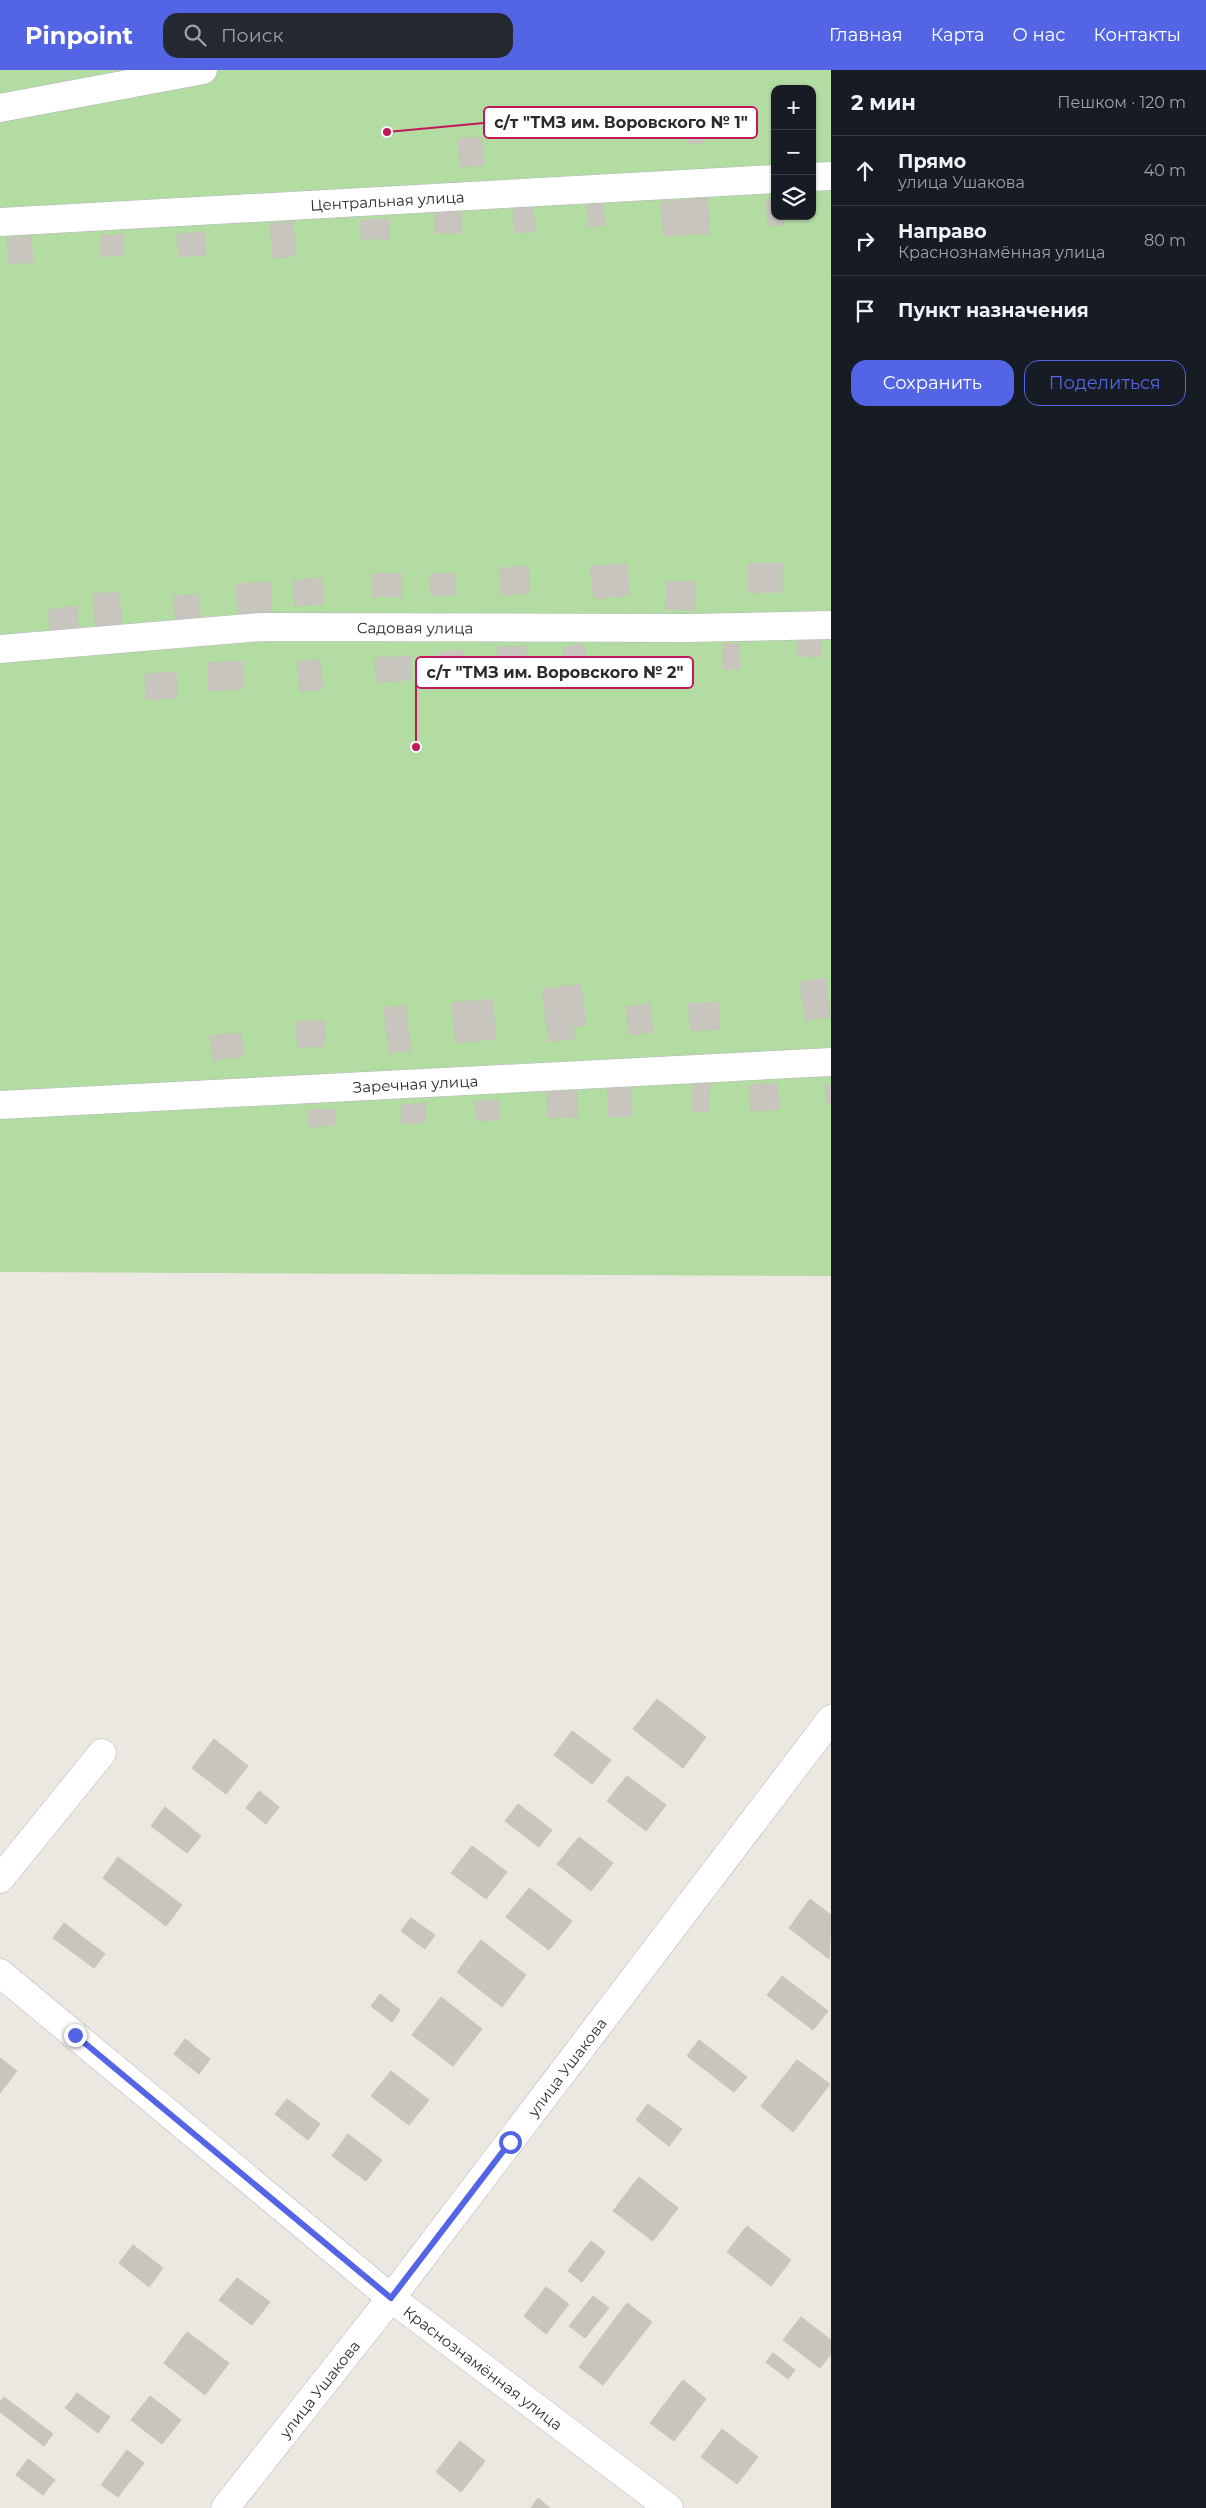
<!DOCTYPE html>
<html lang="ru">
<meta charset="utf-8">
<style>
:root{--surface:#171b24;--page:#242831;--text:#f1f3f6;--muted:#9ea1a6;--line:#363941;--accent:#5365e5}
body{margin:0;font-family:Montserrat,sans-serif;background:var(--page);color:var(--text)}
.controls{position:absolute;right:15px;top:15px;display:grid;overflow:hidden;border-radius:10px;box-shadow:0 1px 4px #0004}
.controls button{width:45px;height:45px;display:grid;place-items:center;padding:0;border:0;border-bottom:1px solid var(--line);background:var(--surface);color:var(--text);font:25px sans-serif}
.stop{position:absolute;width:15px;height:15px;margin:-11px;border:4px solid #5365e5;border-radius:50%;background:#fff}
.stop.end{background:#5365e5;border-color:#fff;box-shadow:0 1px 5px #0008}
.list{margin:0;padding:0;list-style:none}
h2{display:flex;justify-content:space-between;align-items:center;height:65px;margin:0;padding:0 20px;font-size:21px}
h2 small{font-size:16px;font-weight:400;color:var(--muted)}
.list li{display:grid;grid-template-columns:32px 1fr auto;gap:15px;align-items:center;box-sizing:border-box;height:70px;padding:0 20px;border-top:1px solid var(--line)}
.list b{display:block;font-size:19px;white-space:nowrap}
.list p{margin:0;font-size:16px;white-space:nowrap;color:var(--muted)}
.list em{font-size:16px;font-style:normal;color:var(--muted)}
.actions{display:flex;gap:10px;padding:15px 20px}
.actions a{flex:1;padding:11px 0;border:1px solid var(--accent);border-radius:15px;text-align:center;font-size:18px;color:var(--accent)}
.actions .main{background:var(--accent);color:#fff}
.icon{flex:none;width:28px;height:28px;fill:none;stroke:currentColor;stroke-width:2;stroke-linecap:round;stroke-linejoin:round}
.map{position:relative;flex:none;width:831px;height:2438px;overflow:hidden}
header{display:flex;align-items:center;gap:30px;box-sizing:border-box;height:70px;padding:0 25px;background:var(--accent);color:#fff}
header strong{font-size:24px}
nav{display:flex;gap:28px;margin-inline-start:auto;font-size:18px}
.search{width:350px;height:45px;background:var(--page);display:flex;align-items:center;gap:12px;box-sizing:border-box;padding:0 18px;border-radius:15px;color:var(--muted);font-size:19px}
main{display:flex}
aside{flex:1;background:var(--surface)}
.map>svg:first-child{display:block}
</style>
<header>
<strong>Pinpoint</strong>
<div class="search"><svg class="icon" aria-label="search" viewBox="0 0 24 24"><circle cx="10" cy="10" r="6"/><path d="M15 15l6 6"/></svg>Поиск</div>
<nav><a>Главная</a><a>Карта</a><a>О нас</a><a>Контакты</a></nav>
</header>
<main>
<div class="map">
<svg width="831" height="2438" viewBox="0 0 831 2438">
<rect width="100%" height="100%" fill="#ece7e0"/>
<path fill="#b3dca3" fill-rule="evenodd" d="M0 0H831V1206L0 1202ZM775 19H812V146H775Z"/>
<g fill="#c8c5be" stroke="#c7c3ba">
<polygon points="702,47 705,72 689,74 686,48"/>
<polygon points="481,67 484,95 460,97 458,69"/>
<polygon points="707,128 710,163 664,166 661,132"/>
<polygon points="775,129 775,146 783,146 784,154 768,156 766,130"/>
<polygon points="603,134 605,155 589,157 587,135"/>
<polygon points="533,137 535,162 515,163 513,138"/>
<rect x="435" y="141" width="26" height="22"/>
<polygon points="389,149 389,169 361,169 361,150"/>
<polygon points="293,151 296,186 273,188 270,154"/>
<polygon points="204,162 206,185 179,187 177,164"/>
<polygon points="123,164 124,185 101,187 100,166"/>
<polygon points="31,166 33,192 9,194 7,168"/>
<polygon points="782,493 782,522 748,523 748,494"/>
<polygon points="627,494 629,525 594,529 590,496"/>
<polygon points="528,496 530,523 501,525 500,498"/>
<polygon points="402,503 402,527 373,527 372,504"/>
<polygon points="454,503 455,525 431,526 430,504"/>
<polygon points="322,508 324,534 295,536 293,510"/>
<polygon points="667,511 695,512 694,540 666,539"/>
<polygon points="270,512 271,542 238,544 236,514"/>
<polygon points="119,522 122,558 96,561 93,524"/>
<polygon points="198,524 201,550 176,552 173,526"/>
<polygon points="76,536 79,562 51,565 48,540"/>
<polygon points="798,566 822,567 821,587 797,586"/>
<polygon points="583,574 587,591 566,595 563,578"/>
<polygon points="723,574 739,574 740,599 723,599"/>
<polygon points="526,576 526,602 499,603 498,577"/>
<polygon points="463,580 465,601 440,604 438,583"/>
<polygon points="410,586 411,610 376,612 375,588"/>
<polygon points="320,590 323,619 300,622 297,591"/>
<polygon points="242,591 244,619 209,621 208,593"/>
<polygon points="176,602 178,628 147,630 145,604"/>
<polygon points="825,908 830,947 805,950 800,912"/>
<polygon points="581,914 586,955 573,957 575,968 549,972 542,919"/>
<polygon points="492,929 496,969 456,973 452,933"/>
<polygon points="718,932 720,959 691,961 688,934"/>
<polygon points="650,934 653,962 629,965 626,937"/>
<polygon points="405,935 411,981 389,983 384,938"/>
<polygon points="324,950 325,976 298,977 296,952"/>
<polygon points="241,963 244,986 213,990 210,966"/>
<polygon points="693,1012 710,1012 709,1041 692,1041"/>
<polygon points="631,1013 632,1046 609,1047 607,1015"/>
<polygon points="777,1013 779,1039 751,1041 749,1015"/>
<polygon points="825,1015 831,1015 831,1033 827,1033"/>
<polygon points="577,1021 578,1047 548,1048 547,1022"/>
<polygon points="498,1030 500,1050 477,1051 475,1031"/>
<polygon points="425,1033 426,1052 403,1054 401,1035"/>
<polygon points="335,1039 335,1055 309,1057 308,1040"/>
<polygon points="657,1629 706,1667 683,1698 633,1659"/>
<polygon points="572,1661 611,1690 592,1714 554,1685"/>
<polygon points="214,1669 248,1696 226,1724 192,1698"/>
<polygon points="627,1706 666,1735 646,1761 607,1731"/>
<polygon points="259,1721 279,1737 266,1754 246,1738"/>
<polygon points="518,1734 552,1760 539,1777 505,1751"/>
<polygon points="165,1737 201,1766 187,1783 151,1756"/>
<polygon points="579,1767 613,1793 591,1821 557,1794"/>
<polygon points="472,1776 507,1802 486,1829 451,1803"/>
<polygon points="118,1787 182,1835 166,1856 103,1808"/>
<polygon points="529,1818 572,1851 549,1880 506,1847"/>
<polygon points="810,1829 831,1845 829,1889 789,1858"/>
<polygon points="411,1848 435,1865 425,1879 401,1861"/>
<polygon points="64,1853 105,1884 94,1898 53,1868"/>
<polygon points="481,1870 526,1905 502,1937 457,1902"/>
<polygon points="782,1906 828,1941 813,1960 767,1925"/>
<polygon points="380,1924 400,1940 392,1952 371,1936"/>
<polygon points="441,1927 482,1959 453,1996 412,1965"/>
<polygon points="185,1969 210,1989 199,2004 174,1984"/>
<polygon points="699,1970 747,2007 734,2022 687,1986"/>
<polygon points="0,1988 17,2001 0,2023"/>
<polygon points="797,1990 830,2014 793,2062 761,2036"/>
<polygon points="391,2001 429,2030 409,2055 371,2026"/>
<polygon points="287,2029 320,2054 308,2070 275,2044"/>
<polygon points="648,2034 682,2059 669,2076 636,2050"/>
<polygon points="348,2064 382,2090 366,2111 332,2086"/>
<polygon points="639,2107 678,2138 653,2171 613,2141"/>
<polygon points="747,2156 791,2190 771,2216 727,2182"/>
<polygon points="591,2171 605,2182 582,2212 568,2201"/>
<polygon points="133,2175 163,2198 149,2217 119,2193"/>
<polygon points="237,2208 270,2232 252,2255 219,2230"/>
<polygon points="546,2217 569,2234 546,2264 524,2246"/>
<polygon points="593,2226 609,2238 585,2268 569,2256"/>
<polygon points="627,2233 652,2252 603,2315 579,2297"/>
<polygon points="801,2247 831,2270 831,2284 820,2298 783,2270"/>
<polygon points="187,2262 229,2293 205,2325 164,2293"/>
<polygon points="773,2283 795,2300 788,2309 766,2292"/>
<polygon points="683,2310 706,2329 674,2371 650,2353"/>
<polygon points="77,2323 110,2347 98,2363 65,2338"/>
<polygon points="150,2326 181,2350 162,2374 131,2350"/>
<polygon points="4,2327 53,2364 44,2376 0,2342 0,2332"/>
<polygon points="722,2359 758,2387 737,2414 701,2387"/>
<polygon points="460,2371 485,2391 461,2422 436,2402"/>
<polygon points="127,2380 144,2393 118,2427 101,2415"/>
<polygon points="28,2389 55,2410 43,2425 16,2405"/>
<polygon points="538,2428 550,2438 531,2438"/>
</g>
<g fill="none" stroke-linecap="round" stroke-linejoin="round">
<defs>
<g id="minor">
<polyline points="0,38 203,0"/>
<polyline points="812,107 831,106"/>
<path id="s1" d="M0 152 775 109"/>
<path id="s2" d="M0 579 261 557 688 558 831 555"/>
<path id="s3" d="M0 1035 831 992"/>
<polyline points="0,1809 102,1683"/>
<path id="s4" d="M0 1903 391 2228 669 2438"/>
<path id="s5" d="M225 2438 391 2228 831 1649"/>
</g>
</defs>
<use href="#minor" stroke="#b3b5be" stroke-width="29"/>
<use href="#minor" stroke="#fff" stroke-width="28"/>
</g>
<g fill="none" stroke-linecap="round" stroke-linejoin="round">
<polyline stroke="#5365e5" stroke-width="6" points="75,1965 391,2228 510,2072"/>
</g>
<g text-anchor="middle" dominant-baseline="central" stroke-width="4.5" stroke-linejoin="round" paint-order="stroke">
<g font-size="15" fill="#2c2c2c" stroke="#fff">
<text stroke="none"><textPath href="#s1" startOffset="388">Центральная улица</textPath></text>
<text stroke="none"><textPath href="#s2" startOffset="416">Садовая улица</textPath></text>
<text stroke="none"><textPath href="#s3" startOffset="416">Заречная улица</textPath></text>
<text stroke="none"><textPath href="#s5" startOffset="558">улица Ушакова</textPath></text>
<text stroke="none"><textPath href="#s4" startOffset="624">Краснознамённая улица</textPath></text>
<text stroke="none"><textPath href="#s5" startOffset="152">улица Ушакова</textPath></text>
</g>
</g>
<path fill="none" stroke="#c2185b" stroke-width="2" d="M387 62L484 53M416 677L416 603"/>
<g fill="#c2185b" stroke="#fff" stroke-width="2">
<circle cx="387" cy="62" r="5"/>
<circle cx="416" cy="677" r="5"/>
</g>
<g fill="#fff" stroke="#c2185b" stroke-width="2">
<rect x="484" y="37" width="273" height="31" rx="5"/>
<rect x="416" y="587" width="277" height="31" rx="5"/>
</g>
<g font-size="16" text-anchor="middle" font-weight="bold" fill="#2c2c2c">
<text x="621" y="58">с/т "ТМЗ им. Воровского № 1"</text>
<text x="555" y="608">с/т "ТМЗ им. Воровского № 2"</text>
</g>
</svg>
<div class="controls">
<button>+</button>
<button>−</button>
<button><svg class="icon" aria-label="layers" viewBox="0 0 24 24"><path d="M12 4l9 5-9 5-9-5zM3 14l9 5 9-5"/></svg></button>
</div>
<div class="stop" style="left:510px;top:2072px"></div>
<div class="stop end" style="left:75px;top:1965px"></div>
</div>
<aside>
<h2>2 мин<small>Пешком · 120 m</small></h2>
<ul class="list">
<li><svg class="icon" aria-label="ahead" viewBox="0 0 24 24"><path d="M12 20V5M6 11l6-6 6 6"/></svg><div><b>Прямо</b><p>улица Ушакова</p></div><em>40 m</em></li>
<li><svg class="icon" aria-label="right" viewBox="0 0 24 24"><path d="M7 20v-9h11M14 6l5 5-5 5"/></svg><div><b>Направо</b><p>Краснознамённая улица</p></div><em>80 m</em></li>
<li><svg class="icon" aria-label="arrive" viewBox="0 0 24 24"><path d="M6 21V4h12l-3 4 3 4H6"/></svg><div><b>Пункт назначения</b></div></li>
</ul>
<div class="actions"><a class="main">Сохранить</a><a>Поделиться</a></div>
</aside>
</main>
